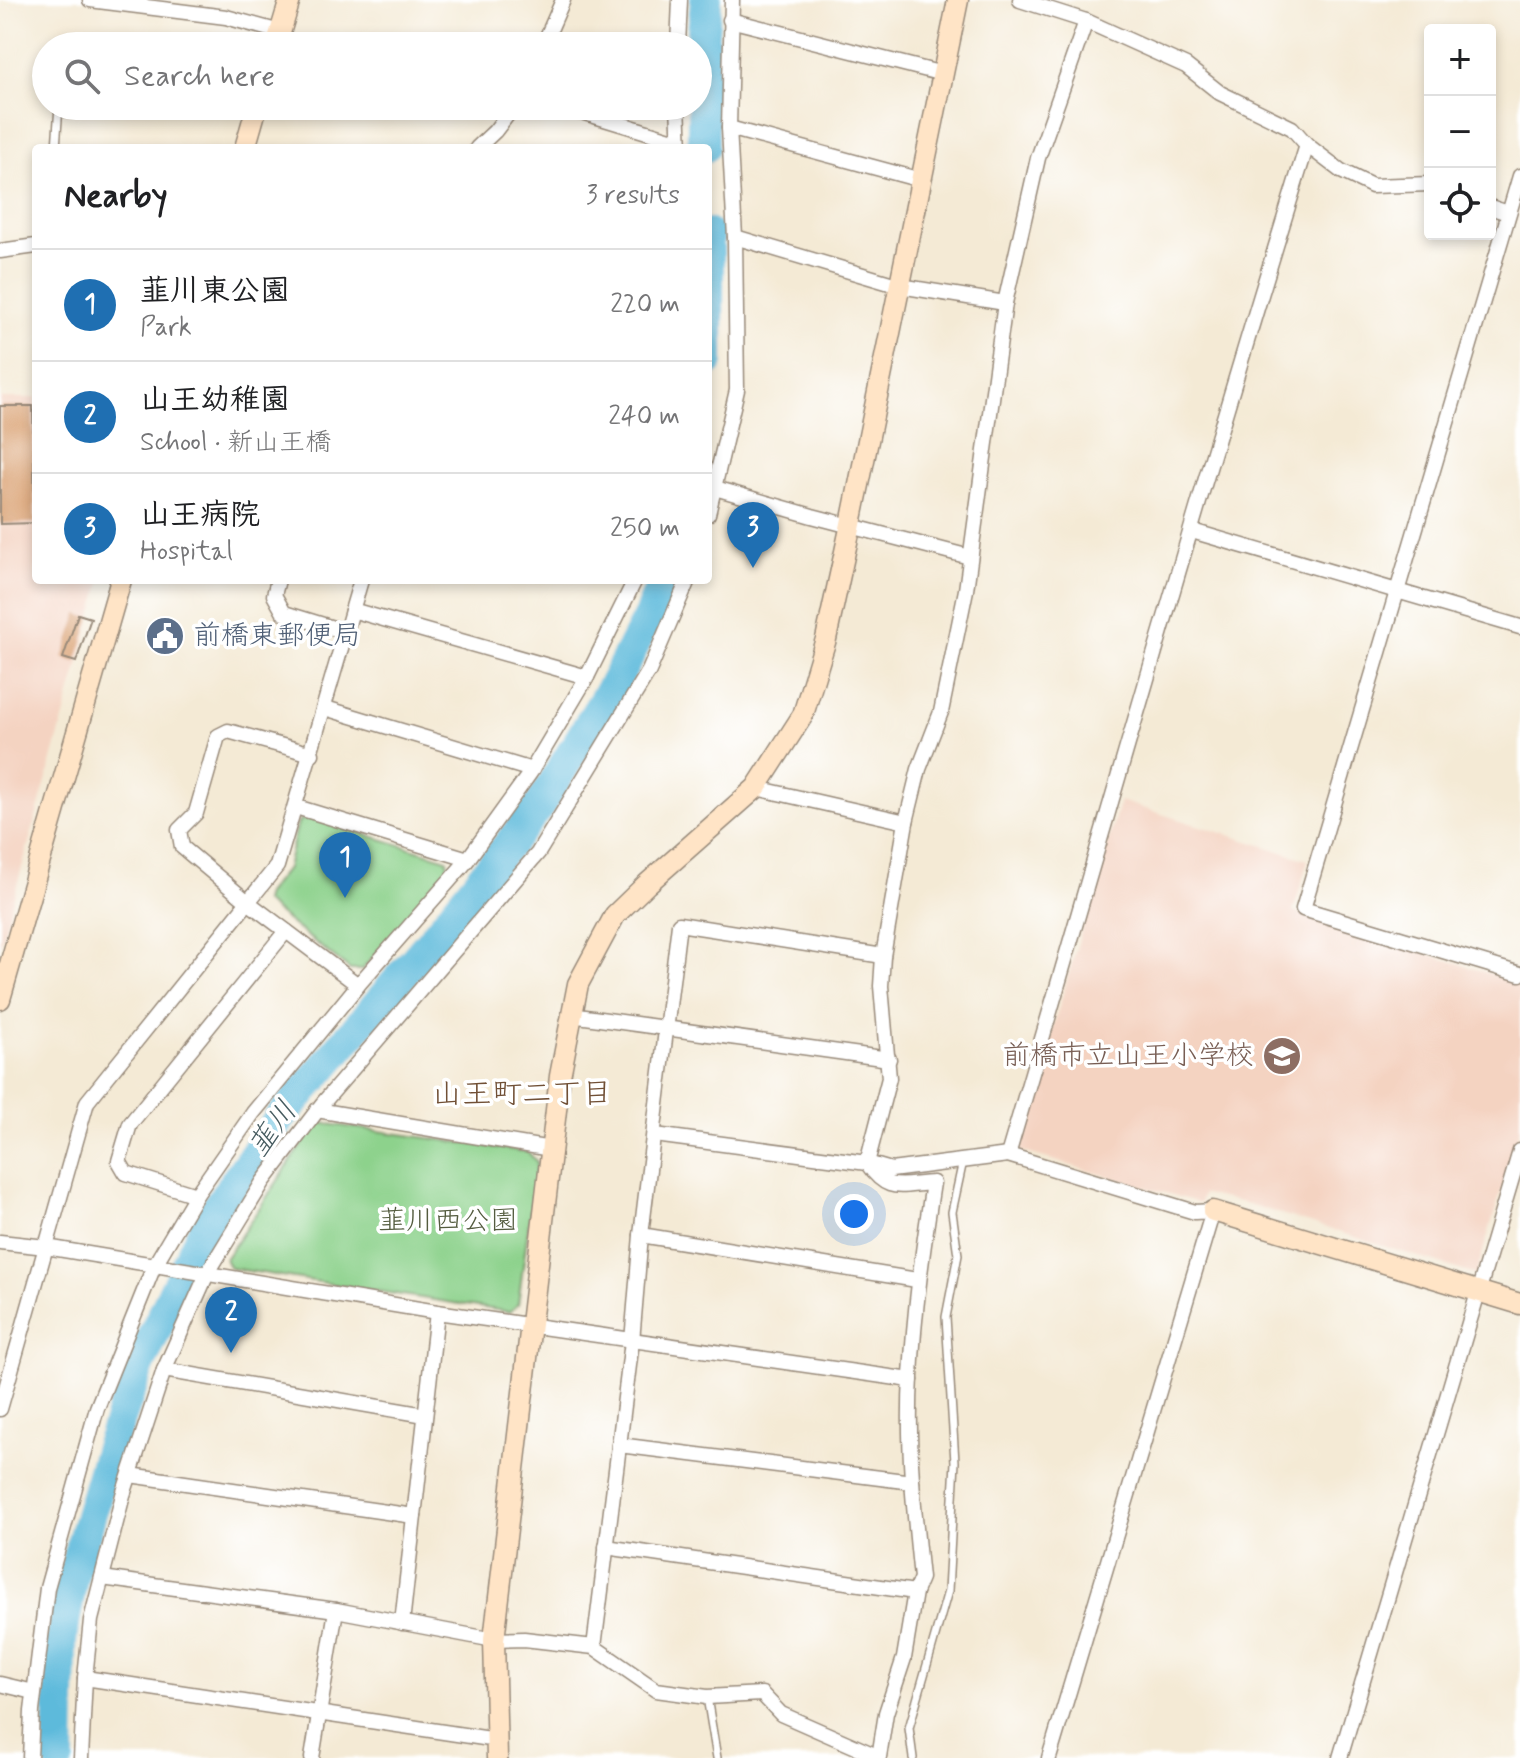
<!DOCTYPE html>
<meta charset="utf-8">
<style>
:root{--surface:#fff;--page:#f2f2f2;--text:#202124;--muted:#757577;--line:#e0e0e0;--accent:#1f6fb2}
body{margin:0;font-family:Mynerve,"Klee One",sans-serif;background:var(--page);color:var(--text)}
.controls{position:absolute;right:24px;top:24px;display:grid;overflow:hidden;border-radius:8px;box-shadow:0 4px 12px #0003}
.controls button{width:72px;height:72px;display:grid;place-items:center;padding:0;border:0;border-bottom:2px solid var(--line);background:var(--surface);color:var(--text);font:40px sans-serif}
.you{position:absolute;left:854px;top:1214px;width:28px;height:28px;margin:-20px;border:6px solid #fff;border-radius:50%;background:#1a73e8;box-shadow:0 0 0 12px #1a73e833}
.badge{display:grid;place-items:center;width:52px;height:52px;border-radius:50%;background:var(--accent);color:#fff;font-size:26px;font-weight:700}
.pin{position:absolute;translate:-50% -66px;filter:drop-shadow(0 2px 4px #0008)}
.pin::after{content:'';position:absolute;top:42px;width:28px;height:24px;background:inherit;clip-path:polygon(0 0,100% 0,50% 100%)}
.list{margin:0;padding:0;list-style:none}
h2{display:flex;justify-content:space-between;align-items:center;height:104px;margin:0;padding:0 32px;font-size:34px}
h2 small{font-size:26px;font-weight:400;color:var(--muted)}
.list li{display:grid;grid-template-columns:52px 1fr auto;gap:24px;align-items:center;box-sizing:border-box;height:112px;padding:0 32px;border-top:2px solid var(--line)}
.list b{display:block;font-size:30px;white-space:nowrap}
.list p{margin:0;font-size:26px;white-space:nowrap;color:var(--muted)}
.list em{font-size:26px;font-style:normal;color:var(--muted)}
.icon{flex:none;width:44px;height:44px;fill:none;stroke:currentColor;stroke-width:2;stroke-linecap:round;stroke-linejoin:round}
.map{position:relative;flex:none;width:1520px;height:1758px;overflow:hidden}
.search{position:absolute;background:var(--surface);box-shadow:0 4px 12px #0003;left:32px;top:32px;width:680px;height:88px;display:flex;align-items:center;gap:20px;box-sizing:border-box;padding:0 28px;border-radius:44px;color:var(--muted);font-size:30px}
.panel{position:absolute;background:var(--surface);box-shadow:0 4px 12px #0003;left:32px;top:144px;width:680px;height:440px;border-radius:8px}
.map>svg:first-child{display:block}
</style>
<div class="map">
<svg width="1520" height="1758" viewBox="0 0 1520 1758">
<rect width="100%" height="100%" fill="#fff"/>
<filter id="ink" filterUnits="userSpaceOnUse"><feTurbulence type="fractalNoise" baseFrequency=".0125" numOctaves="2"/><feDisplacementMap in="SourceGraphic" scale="16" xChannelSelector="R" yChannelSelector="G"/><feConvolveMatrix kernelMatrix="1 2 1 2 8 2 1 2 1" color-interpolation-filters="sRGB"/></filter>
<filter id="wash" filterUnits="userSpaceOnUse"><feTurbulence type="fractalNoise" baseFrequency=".006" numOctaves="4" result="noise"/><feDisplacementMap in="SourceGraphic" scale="32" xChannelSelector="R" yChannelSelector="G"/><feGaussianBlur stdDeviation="1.8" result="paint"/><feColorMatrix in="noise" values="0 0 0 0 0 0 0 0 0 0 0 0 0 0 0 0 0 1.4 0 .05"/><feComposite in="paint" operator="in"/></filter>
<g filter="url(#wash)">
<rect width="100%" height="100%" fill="#f4ead5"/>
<g fill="#f4d3c1">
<polygon points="0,398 36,398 36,580 102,580 0,946"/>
<polygon points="1120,801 1308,860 1293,912 1520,983 1520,1128 1476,1275 1249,1204 1203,1194 1200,1203 1021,1151 1018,1145"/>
</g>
<g fill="#8dd28c" stroke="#647e55" stroke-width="2">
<polygon points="308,817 447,859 448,870 362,970 350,970 264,902 266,894 287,868 298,822"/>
<polygon points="321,1123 528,1152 537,1162 518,1304 510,1312 230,1268 225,1259 314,1127"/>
</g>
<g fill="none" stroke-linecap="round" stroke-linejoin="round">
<g stroke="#5dbadb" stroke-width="32">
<polyline points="703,148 703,33 706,0"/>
<polyline points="708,234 708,361"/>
<polyline points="59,1758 61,1640 72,1578 109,1451 139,1365 208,1220 281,1117 427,946 540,805 614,684 650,614 663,580"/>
</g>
</g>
<g id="blocks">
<g fill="#d69763">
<polygon points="0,406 33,406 35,523 0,524"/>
<polygon points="78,614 91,618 76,662 63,658"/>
</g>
</g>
</g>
<g filter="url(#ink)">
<use href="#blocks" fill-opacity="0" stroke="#988a7a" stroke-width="2"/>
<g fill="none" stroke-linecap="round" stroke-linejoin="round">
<defs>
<g id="lane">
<polyline points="56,148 59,106"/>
<polyline points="707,1697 717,1758"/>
<polyline points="913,1758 909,1728 948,1591 955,1462 946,1317 958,1255 952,1212 963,1161"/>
</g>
<g id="street">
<polyline points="90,0 226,17 280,32"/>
<polyline points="1020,0 1086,21 1186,66 1220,93 1292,128 1307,145 1341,171 1372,186 1430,184"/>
<polyline points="730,20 943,74"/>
<polyline points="543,46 563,0"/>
<polyline points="678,46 680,0"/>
<polyline points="562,106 680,142"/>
<polyline points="678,106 680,148"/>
<polyline points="729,128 921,180"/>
<polyline points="477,148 495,131 514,106"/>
<polyline points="1520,176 1303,909 1520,974"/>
<polyline points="1490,207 1508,213"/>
<polyline points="735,237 900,286 1005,303"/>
<polyline points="0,251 36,246"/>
<polyline points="708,486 812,516 970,557"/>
<polyline points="708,514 737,390 735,237 729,128 732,0"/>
<polyline points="1192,531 1520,627"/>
<polyline points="278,580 274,595 284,613 346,632"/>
<polyline points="352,610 587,677"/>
<polyline points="325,708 532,770"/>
<polyline points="312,754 228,731 218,736 196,813 179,830 182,847 249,903 358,985"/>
<polyline points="756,788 906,822"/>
<polyline points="296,807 468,859"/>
<polyline points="571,1015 889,1059"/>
<polyline points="317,1110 551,1149"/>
<polyline points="655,1135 867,1163 891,1170 1008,1155 1195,1212 1213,1211 1049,1758"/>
<path d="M1008 1155C1107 818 1203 480 1307 145"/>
<polyline points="196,1195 126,1173 119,1161 130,1124 286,931"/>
<polyline points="641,1235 917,1280"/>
<polyline points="0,1242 46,1247 437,1312 911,1380"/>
<polyline points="164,1370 425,1415"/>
<polyline points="0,1409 87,1102 277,866 361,580"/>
<polyline points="619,1445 912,1482"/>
<polyline points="130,1475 414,1516"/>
<polyline points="606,1547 915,1592"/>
<path d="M102 1578 336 1610 494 1640 524 1639 594 1647 656 1690 707 1697 762 1694 781 1714 879 1757 886 1713 904 1658 915 1592 921 1578C914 1511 907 1444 911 1377 914 1311 923 1248 933 1183 899 1185 888 1194 867 1163L889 1078 881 986 883 956 906 822 919 769 941 712 966 590 1005 303 1038 158 1086 21"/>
<polyline points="402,1623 437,1312"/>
<polyline points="594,1647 632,1341 641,1235 679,924 883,956"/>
<polyline points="85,1678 497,1740"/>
<polyline points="0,1684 34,1692"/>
<polyline points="30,1758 32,1711 47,1588 97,1408 154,1266 196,1195 253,1113 358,985 465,863 530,773 587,677 635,580"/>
<polyline points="81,1758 85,1678 91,1620 123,1495 164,1370 207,1274 263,1182 323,1103 538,853 649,671 688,580"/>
<polyline points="312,1758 336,1610"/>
<polyline points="1340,1758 1520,1151"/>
</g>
<g id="secondary">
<polyline points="276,46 290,0"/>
<polyline points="245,148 257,106"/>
<polyline points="0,999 121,580"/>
<polyline points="1213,1211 1520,1304"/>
<polyline points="497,1758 494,1640 560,1076 578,984 615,915 647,884 756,788 803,715 826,639 851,524 958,0"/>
</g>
</defs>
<use href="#lane" stroke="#988a7a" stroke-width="10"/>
<use href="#street" stroke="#988a7a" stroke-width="17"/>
<use href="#secondary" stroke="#988a7a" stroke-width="23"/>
<use href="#lane" stroke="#fff" stroke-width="7"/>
<use href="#street" stroke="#fff" stroke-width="14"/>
<use href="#secondary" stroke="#ffe4c6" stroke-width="20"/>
</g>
</g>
<defs>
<symbol id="civic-disc" viewBox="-11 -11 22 22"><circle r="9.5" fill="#5c6f8a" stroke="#fff"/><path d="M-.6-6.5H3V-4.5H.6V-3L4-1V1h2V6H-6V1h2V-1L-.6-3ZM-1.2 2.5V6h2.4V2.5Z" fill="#fff"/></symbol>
<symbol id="school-disc" viewBox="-11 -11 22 22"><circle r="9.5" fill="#8d6e63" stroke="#fff"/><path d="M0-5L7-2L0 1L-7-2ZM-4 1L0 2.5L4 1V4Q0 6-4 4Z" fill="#fff"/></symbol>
</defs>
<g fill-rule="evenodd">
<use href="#civic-disc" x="143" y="614" width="44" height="44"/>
<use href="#school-disc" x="1260" y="1034" width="44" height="44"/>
</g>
<g text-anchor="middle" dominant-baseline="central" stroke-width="7" stroke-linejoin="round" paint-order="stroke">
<g font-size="28" fill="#4e5e75" stroke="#fff" text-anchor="start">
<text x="193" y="636">前橋東郵便局</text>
</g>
<g font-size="28" fill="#785e54" stroke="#fff" text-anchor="end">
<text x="1254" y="1056">前橋市立山王小学校</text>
</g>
<g font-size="28" fill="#545c3f" stroke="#fff">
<text x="448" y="1221">韮川西公園</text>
</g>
<g font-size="30" fill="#715036" stroke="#fff">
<text x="522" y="1094">山王町二丁目</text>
</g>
<g font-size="30" font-style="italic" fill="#475c60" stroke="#fff">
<text transform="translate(273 1129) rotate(-54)">韮川</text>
</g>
</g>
</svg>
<div class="controls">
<button>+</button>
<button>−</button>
<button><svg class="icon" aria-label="locate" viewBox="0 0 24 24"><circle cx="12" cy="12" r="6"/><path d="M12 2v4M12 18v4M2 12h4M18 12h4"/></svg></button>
</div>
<div class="you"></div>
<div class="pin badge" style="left:345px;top:898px">1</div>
<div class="pin badge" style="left:231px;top:1353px">2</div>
<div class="pin badge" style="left:753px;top:568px">3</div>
<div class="search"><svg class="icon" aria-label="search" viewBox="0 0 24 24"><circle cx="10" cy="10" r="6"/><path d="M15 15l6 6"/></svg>Search here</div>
<section class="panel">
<h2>Nearby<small>3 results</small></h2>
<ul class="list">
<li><span class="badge">1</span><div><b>韮川東公園</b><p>Park</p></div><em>220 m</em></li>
<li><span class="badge">2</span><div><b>山王幼稚園</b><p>School · 新山王橋</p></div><em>240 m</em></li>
<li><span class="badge">3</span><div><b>山王病院</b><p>Hospital</p></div><em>250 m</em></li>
</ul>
</section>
</div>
